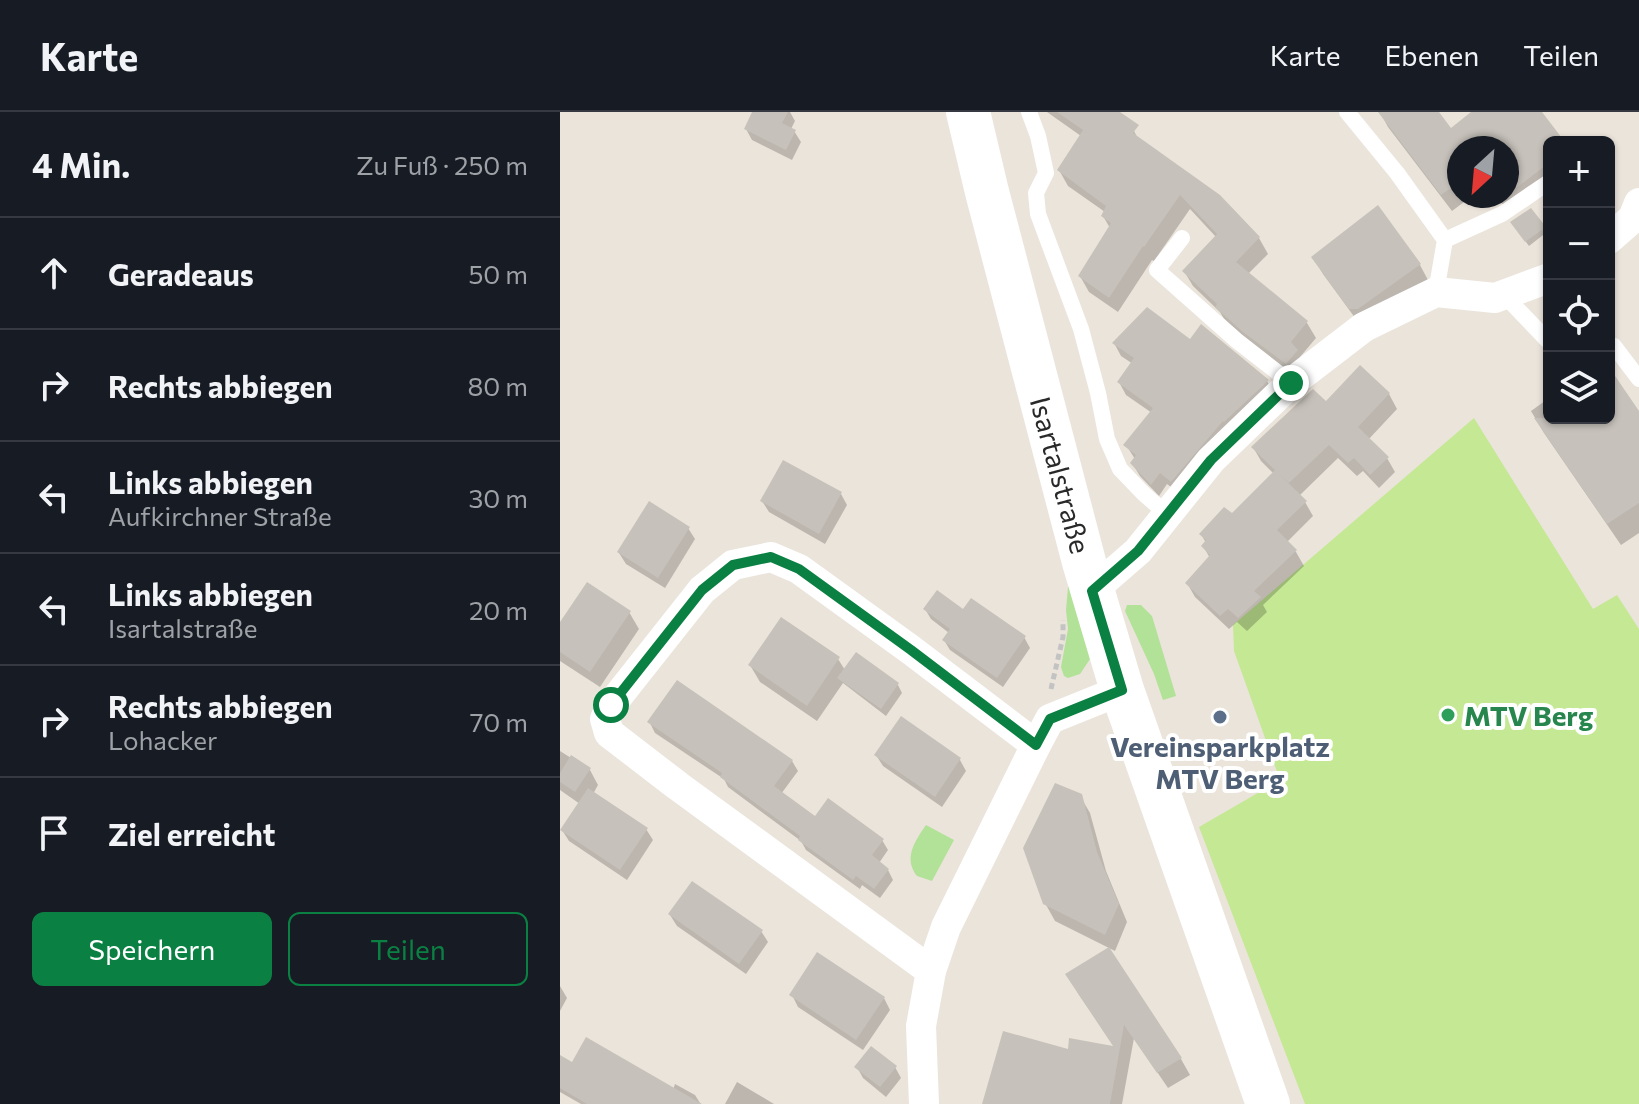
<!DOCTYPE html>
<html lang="de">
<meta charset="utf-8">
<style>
:root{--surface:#171b24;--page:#20242c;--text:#f1f3f6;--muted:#9ea1a6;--line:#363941;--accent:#0b8043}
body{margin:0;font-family:Commissioner,sans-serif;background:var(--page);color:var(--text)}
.controls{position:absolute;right:24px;top:24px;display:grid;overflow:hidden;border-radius:12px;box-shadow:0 2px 6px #0004}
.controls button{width:72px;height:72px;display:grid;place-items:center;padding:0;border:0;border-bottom:2px solid var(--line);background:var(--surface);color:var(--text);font:40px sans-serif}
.compass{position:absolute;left:887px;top:24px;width:72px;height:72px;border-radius:50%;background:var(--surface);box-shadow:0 2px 6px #0004;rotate:206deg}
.stop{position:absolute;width:24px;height:24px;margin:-18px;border:6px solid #0b8043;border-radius:50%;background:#fff}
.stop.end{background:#0b8043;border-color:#fff;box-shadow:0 2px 8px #0008}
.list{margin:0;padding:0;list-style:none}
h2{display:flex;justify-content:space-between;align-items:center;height:104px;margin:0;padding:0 32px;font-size:34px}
h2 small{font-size:26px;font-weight:400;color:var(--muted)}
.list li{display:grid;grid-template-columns:52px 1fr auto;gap:24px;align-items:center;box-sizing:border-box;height:112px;padding:0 32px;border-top:2px solid var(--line)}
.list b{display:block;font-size:30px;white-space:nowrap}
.list p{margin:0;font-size:26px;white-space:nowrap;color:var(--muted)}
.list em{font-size:26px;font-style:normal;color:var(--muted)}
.actions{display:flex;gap:16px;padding:24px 32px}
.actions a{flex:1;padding:18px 0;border:2px solid var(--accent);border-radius:12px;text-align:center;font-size:28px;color:var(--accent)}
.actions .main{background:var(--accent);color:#fff}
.icon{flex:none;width:44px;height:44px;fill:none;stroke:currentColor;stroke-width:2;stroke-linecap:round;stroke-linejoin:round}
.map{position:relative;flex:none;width:1079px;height:992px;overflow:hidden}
header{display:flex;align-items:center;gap:48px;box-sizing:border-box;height:112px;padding:0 40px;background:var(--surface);border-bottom:2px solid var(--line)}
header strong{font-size:38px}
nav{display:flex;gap:44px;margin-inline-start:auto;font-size:28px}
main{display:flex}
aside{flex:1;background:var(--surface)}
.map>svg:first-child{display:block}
</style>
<header>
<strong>Karte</strong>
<nav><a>Karte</a><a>Ebenen</a><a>Teilen</a></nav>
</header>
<main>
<aside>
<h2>4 Min.<small>Zu Fuß · 250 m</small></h2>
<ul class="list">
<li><svg class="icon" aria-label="ahead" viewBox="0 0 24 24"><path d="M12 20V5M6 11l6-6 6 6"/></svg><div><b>Geradeaus</b></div><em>50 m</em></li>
<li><svg class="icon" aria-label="right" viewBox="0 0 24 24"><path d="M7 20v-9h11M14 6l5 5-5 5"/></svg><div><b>Rechts abbiegen</b></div><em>80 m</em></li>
<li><svg class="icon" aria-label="left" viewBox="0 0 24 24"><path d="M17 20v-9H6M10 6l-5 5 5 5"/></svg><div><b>Links abbiegen</b><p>Aufkirchner Straße</p></div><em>30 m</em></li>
<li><svg class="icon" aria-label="left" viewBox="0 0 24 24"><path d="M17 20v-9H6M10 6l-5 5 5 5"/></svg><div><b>Links abbiegen</b><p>Isartalstraße</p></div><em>20 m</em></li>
<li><svg class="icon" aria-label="right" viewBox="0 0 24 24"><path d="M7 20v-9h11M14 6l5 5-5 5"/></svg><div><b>Rechts abbiegen</b><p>Lohacker</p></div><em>70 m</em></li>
<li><svg class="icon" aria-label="arrive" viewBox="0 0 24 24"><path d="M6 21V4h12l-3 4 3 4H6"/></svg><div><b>Ziel erreicht</b></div></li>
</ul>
<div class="actions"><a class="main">Speichern</a><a>Teilen</a></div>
</aside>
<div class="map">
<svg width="1079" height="992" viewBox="0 0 1079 992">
<rect width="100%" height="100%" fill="#ebe4db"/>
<g fill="#b2e198">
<polygon points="514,462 530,547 520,562 508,566 504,564 501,555 508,517 506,498 508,475"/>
<polygon points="567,493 581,493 592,504 616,584 603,588 594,562 565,499"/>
<path d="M366 713 394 728 372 769 357 764C343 746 355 729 366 713Z"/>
</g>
<polygon fill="#c5e894" points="914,306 1033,497 1057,483 1079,517 1079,992 745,992 639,715 720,668 674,539 673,513"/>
<g fill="#0003">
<polygon points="194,0 230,0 235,9 231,17 234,19 241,30 232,48 192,28 186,17"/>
<polygon points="487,0 546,0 574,19 578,27 699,126 708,142 688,162 747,211 756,226 740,245 745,255 735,267 666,210 660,200 633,174 624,159 656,125 630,97 594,149 592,148 558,200 529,180 520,164 550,116 543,104 545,100 508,74 499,58 521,24"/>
<polygon points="820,0 876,0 890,18 914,0 979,0 1003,30 989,30 989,75 951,103 936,84 947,84 947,36 899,36 899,84 912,84 892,99 828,15"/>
<polygon points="955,115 984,116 987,120 969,134"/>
<polygon points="753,145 860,153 869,170 801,214 763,162"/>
<polygon points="630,230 707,269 714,281 619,381 607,372 599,384 580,364 572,351 575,347 566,333 592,301 566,283 559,270 573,252 561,244 554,231"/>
<polygon points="800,256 829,282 837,297 808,328 827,346 835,360 819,376 803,359 797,364 778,346 739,384 745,390 753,404 727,430 736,440 744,454 703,493 707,500 687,519 677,510 669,517 635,485 627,471 650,446 643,434 646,431 641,422 672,403 714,362 701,349 693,335 766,292"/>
<polygon points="1049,259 1079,302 1079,421 1061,433 984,321 971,299 989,286 989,306 1049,306"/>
<polygon points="281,382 287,393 265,432 209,400 202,389"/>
<polygon points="128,416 135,427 105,476 66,452 59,441"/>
<polygon points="365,497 404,500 464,525 470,536 443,575 390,538 384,528 389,521 371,507"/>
<polygon points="69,500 79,517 40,575 0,549 0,514"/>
<polygon points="278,547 285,558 338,573 342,581 326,604 283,571 257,609 200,570 190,553"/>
<polygon points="341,607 400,648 406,659 382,695 323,654 316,643"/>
<polygon points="90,611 232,649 238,659 221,682 256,707 322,728 328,738 319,751 328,758 333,768 320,786 302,773 300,777 246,738 241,729 168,675 164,667 95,621"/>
<polygon points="0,639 30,658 38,673 33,682 86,717 93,728 67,768 9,729 2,718 20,692 0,678"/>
<polygon points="520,684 530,701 546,759 567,810 555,839 495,809 485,791"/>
<polygon points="110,803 201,819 208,830 186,862 117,814"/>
<polygon points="0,874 7,886 0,899"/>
<polygon points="517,880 621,947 630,963 608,976 574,926 562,992 424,992 509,939 556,936"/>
<polygon points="232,883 324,886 330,898 303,938 238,895"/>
<polygon points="0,945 13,952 113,978 115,972 135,983 140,991 21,992 0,980"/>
<polygon points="297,955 335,955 341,966 326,985 303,966"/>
<polygon points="177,970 214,992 165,992"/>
</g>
<g fill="#c6c1ba">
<polygon points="192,0 228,0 222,11 236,18 226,38 184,17"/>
<polygon points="497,0 560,0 579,13 573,21 660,83 700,125 676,150 748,209 731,230 738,238 726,252 683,220 655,195 657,192 622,159 657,122 620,83 584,135 583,134 549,186 518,164 551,111 541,104 546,94 497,58 523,18"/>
<polygon points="818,0 879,0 891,16 911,0 982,0 1005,30 989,30 989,51 947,83 947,36 899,36 899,70 881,83"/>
<polygon points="818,93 861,152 798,197 789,197 751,145"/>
<polygon points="971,96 986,115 965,130 950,110"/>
<polygon points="587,195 630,227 641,212 709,268 664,310 663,309 611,370 600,361 591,373 570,351 576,343 563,333 593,296 557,270 574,246 552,231"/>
<polygon points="800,253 830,281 798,315 829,345 810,363 794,346 788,351 769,333 729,371 720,363 747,389 717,418 737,438 694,479 701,485 678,506 668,497 660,504 625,471 650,443 641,434 646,428 639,422 664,395 672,401 715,358 691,335 753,277 766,289"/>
<polygon points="1049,255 1079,299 1079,391 1047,412 974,306 1049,306"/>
<polygon points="223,348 282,380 259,422 200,389"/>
<polygon points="89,389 130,415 98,466 57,440"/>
<polygon points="27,470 71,499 30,560 0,540 0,510"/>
<polygon points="377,478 403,497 411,486 466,524 437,566 382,528 390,517 363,497"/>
<polygon points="221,505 280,545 247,594 188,553"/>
<polygon points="296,540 339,571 321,597 277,566"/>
<polygon points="117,568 233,648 214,674 255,704 268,686 324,727 312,743 329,757 314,777 296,764 293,768 238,728 240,724 160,665 162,661 87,610"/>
<polygon points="341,604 401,646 375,685 314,643"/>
<polygon points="11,643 31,656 15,680 0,670 0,661"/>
<polygon points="495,671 522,682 537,740 559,792 545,823 483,792 463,736"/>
<polygon points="28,676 88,716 60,758 0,718"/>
<polygon points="132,769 203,818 179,852 108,802"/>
<polygon points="549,835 622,946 597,961 564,913 550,992 422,992 443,919 508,937 509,926 553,934 505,862"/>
<polygon points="257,840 325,885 296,928 229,883"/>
<polygon points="26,925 78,955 142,992 27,992 0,976 0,943 12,950"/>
<polygon points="311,934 337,954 320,975 294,955"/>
</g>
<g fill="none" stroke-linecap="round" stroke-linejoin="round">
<polyline stroke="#c3c3c3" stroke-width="5" stroke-dasharray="6 4" stroke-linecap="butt" points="491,577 503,525 503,508"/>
<g stroke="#fff" stroke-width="16">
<polyline points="469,0 478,24 486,61 476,81 478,102 521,217 538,281 547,327 560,357 584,382 607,402"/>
<polyline points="787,0 837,61 885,128 876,180"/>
<polyline points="622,126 597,158 676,228 731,271"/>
<polyline points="885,128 942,102 989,70"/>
<polyline points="944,183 989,230"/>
<polyline points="1049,235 1054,234 1079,267"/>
</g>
<g stroke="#fff" stroke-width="30">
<polyline points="1049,127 1073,106 1079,91"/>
<polyline points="532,479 578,439 651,348 731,271 804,215 876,180 935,186 989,166"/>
<polyline points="371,859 118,674 49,621 45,607 51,593 142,478 173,453 211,445 239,457 351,538 476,633"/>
<polyline points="364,992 361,914 371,859 386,815 476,633 490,607 562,578"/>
</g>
<polyline stroke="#fff" stroke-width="44" points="408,0 427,80 524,450 562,578 708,992"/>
</g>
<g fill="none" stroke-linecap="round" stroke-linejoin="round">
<polyline stroke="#0b8043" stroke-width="10" points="51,593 142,478 173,453 211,445 239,457 351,538 476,633 490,607 562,578 532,479 578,439 651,348 731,271"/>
</g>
<circle fill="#2e9e5b" stroke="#fff" stroke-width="3" cx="888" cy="603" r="8"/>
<circle fill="#5c6f8a" stroke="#fff" stroke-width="3" cx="660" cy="605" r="8"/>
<g text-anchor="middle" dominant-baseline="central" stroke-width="8" stroke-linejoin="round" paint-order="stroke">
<g font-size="28" fill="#292929" stroke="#fff">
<text transform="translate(501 363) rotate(75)">Isartalstraße</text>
</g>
<g font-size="28" font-weight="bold" fill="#27864d" stroke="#fff" text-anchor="start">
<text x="904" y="603">MTV Berg</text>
</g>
<g font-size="28" font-weight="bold" fill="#4e5e75" stroke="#fff">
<text x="660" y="634">Vereinsparkplatz<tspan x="660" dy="32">MTV Berg</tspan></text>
</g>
</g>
</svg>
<div class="controls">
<button>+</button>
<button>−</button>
<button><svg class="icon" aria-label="locate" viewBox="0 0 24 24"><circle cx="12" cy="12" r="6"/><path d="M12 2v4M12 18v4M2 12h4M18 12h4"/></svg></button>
<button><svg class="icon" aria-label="layers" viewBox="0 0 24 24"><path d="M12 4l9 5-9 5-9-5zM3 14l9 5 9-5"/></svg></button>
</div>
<svg class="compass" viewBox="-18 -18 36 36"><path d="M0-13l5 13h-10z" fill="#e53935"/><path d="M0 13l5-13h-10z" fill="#9ea1a6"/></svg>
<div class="stop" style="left:51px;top:593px"></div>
<div class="stop end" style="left:731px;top:271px"></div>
</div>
</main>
